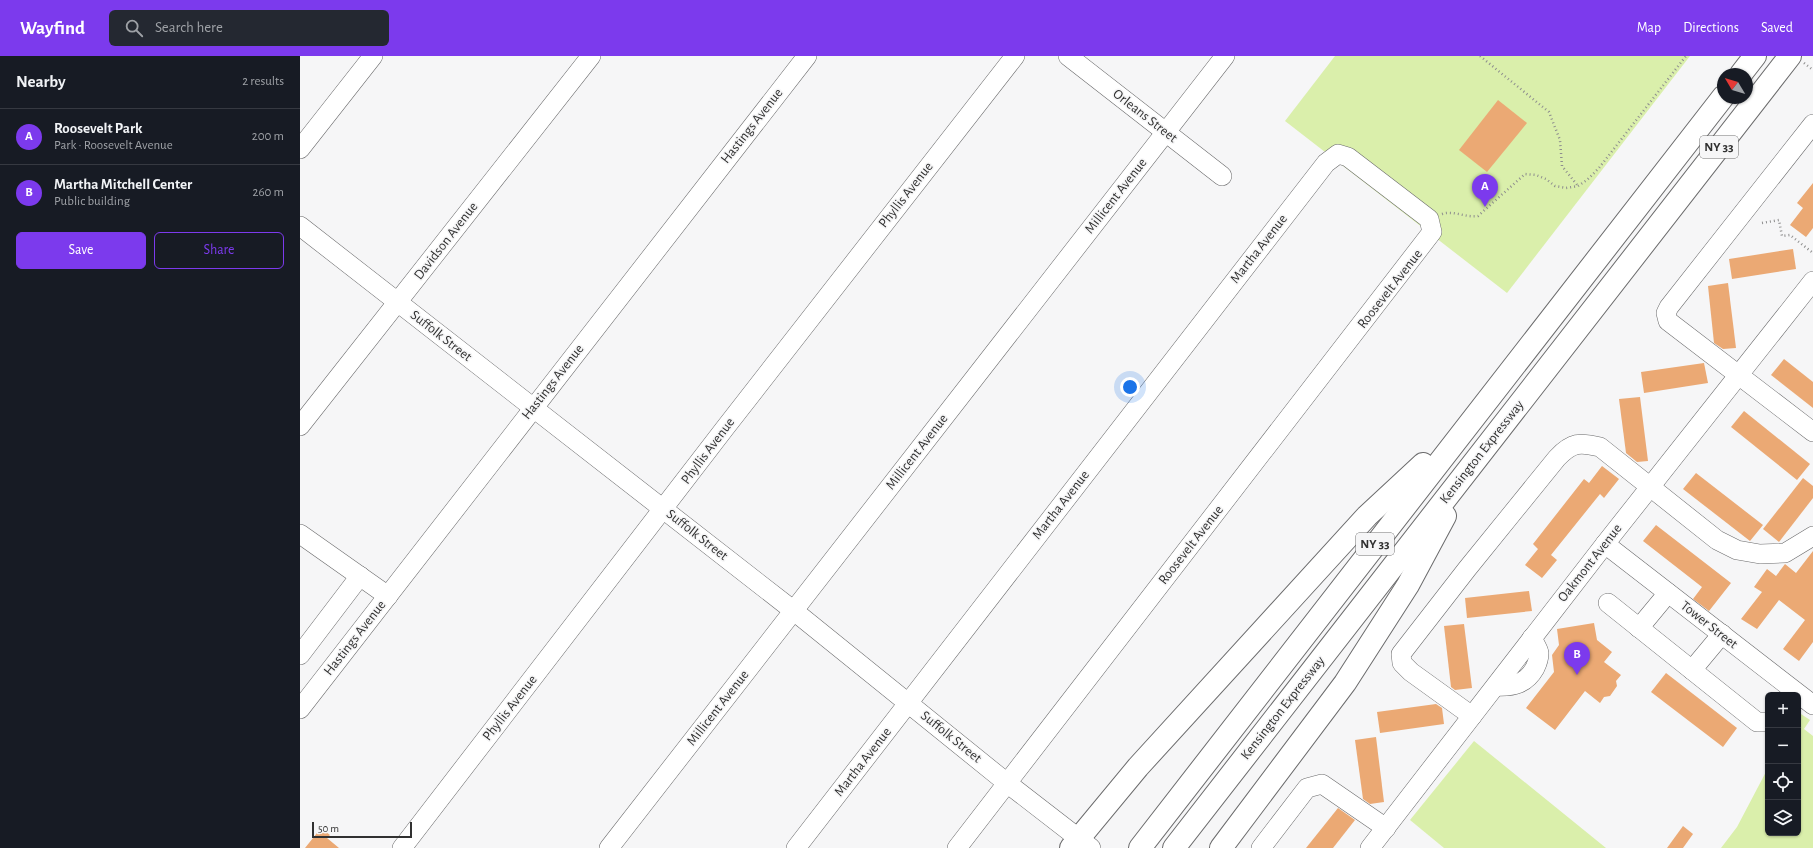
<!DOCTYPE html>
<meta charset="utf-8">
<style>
:root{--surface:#171b24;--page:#242831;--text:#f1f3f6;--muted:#9ea1a6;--line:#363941;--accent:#7c3aed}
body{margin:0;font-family:"Alegreya Sans",sans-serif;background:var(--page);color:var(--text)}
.controls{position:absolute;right:12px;bottom:12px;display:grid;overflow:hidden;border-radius:6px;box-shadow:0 1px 3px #0004}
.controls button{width:36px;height:36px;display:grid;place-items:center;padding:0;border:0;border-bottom:1px solid var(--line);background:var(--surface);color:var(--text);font:20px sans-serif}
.compass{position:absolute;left:1417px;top:12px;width:36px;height:36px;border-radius:50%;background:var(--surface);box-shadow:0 1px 3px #0004;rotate:308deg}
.scale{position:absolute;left:12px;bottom:10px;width:100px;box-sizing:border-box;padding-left:4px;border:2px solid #313131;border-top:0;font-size:11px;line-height:14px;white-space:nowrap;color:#313131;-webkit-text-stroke:3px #f6f6f7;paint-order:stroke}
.you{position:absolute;left:830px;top:331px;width:14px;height:14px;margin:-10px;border:3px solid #fff;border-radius:50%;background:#1a73e8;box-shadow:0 0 0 6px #1a73e833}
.badge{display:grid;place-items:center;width:26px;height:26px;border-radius:50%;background:var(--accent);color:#fff;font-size:13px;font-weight:700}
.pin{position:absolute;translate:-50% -33px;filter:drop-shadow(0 1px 2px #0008)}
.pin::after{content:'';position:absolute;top:21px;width:14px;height:12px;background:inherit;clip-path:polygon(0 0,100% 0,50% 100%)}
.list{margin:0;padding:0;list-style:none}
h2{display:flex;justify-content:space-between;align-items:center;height:52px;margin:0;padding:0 16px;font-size:17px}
h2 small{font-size:13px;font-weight:400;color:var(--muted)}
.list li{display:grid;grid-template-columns:26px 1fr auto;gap:12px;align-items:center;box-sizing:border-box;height:56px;padding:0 16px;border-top:1px solid var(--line)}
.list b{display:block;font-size:15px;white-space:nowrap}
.list p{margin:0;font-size:13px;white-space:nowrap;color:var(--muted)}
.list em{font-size:13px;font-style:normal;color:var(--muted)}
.actions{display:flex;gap:8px;padding:12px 16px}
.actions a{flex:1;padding:9px 0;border:1px solid var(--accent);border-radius:6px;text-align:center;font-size:14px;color:var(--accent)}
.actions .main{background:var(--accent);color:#fff}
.icon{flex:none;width:22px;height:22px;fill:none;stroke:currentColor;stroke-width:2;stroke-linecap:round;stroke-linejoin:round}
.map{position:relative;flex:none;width:1513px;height:792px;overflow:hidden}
header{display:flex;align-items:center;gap:24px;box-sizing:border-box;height:56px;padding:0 20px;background:var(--accent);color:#fff}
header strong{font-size:19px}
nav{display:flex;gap:22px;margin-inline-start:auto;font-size:14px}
.search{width:280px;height:36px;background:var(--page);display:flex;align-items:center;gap:10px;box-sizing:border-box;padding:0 14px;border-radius:6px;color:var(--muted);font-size:15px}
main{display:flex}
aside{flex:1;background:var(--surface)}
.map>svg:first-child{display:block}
</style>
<header>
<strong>Wayfind</strong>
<div class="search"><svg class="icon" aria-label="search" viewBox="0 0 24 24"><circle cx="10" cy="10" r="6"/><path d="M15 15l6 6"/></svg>Search here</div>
<nav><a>Map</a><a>Directions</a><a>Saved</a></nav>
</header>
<main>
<aside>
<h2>Nearby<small>2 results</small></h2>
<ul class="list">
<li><span class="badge">A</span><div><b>Roosevelt Park</b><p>Park · Roosevelt Avenue</p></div><em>200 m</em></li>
<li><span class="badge">B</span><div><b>Martha Mitchell Center</b><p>Public building</p></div><em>260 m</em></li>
</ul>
<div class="actions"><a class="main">Save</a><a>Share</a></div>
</aside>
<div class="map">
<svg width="1513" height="792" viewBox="0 0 1513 792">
<rect width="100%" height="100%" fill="#f6f6f7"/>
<g fill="#daefab">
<polygon points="1035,0 1390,0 1207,237 985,65"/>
<polygon points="1498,656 1510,664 1504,673 1513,680 1513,792 1421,792 1437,771 1468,712 1468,777 1498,777"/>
<polygon points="1174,685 1306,792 1144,792 1110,764"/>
</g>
<g fill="#eba974">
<polygon points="1198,44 1227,67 1187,116 1159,94"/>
<polygon points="1513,127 1513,172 1506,181 1490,169 1503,152 1497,147"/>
<polygon points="1493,193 1496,213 1432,223 1429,203"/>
<polygon points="1428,227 1436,292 1423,293 1414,287 1408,230"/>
<polygon points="1484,303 1513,326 1513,352 1471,319"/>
<polygon points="1404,307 1408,327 1344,337 1341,316"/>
<polygon points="1340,341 1348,405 1337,406 1326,397 1319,343"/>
<polygon points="1444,355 1510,408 1497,424 1431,371"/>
<polygon points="1302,410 1319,423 1304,442 1300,438 1251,499 1257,504 1242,522 1225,509 1238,493 1233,488 1284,423 1289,427"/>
<polygon points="1396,417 1463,469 1450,485 1383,433"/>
<polygon points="1503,422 1513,430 1513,442 1479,486 1463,473"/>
<polygon points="1356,469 1431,527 1409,555 1393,543 1402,531 1343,485"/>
<polygon points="1513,495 1513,586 1499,605 1483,593 1505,564 1479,544 1457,573 1441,563 1462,536 1454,531 1467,513 1476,520 1485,508 1496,517"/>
<polygon points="1229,535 1232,555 1167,562 1165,542"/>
<polygon points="1294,567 1297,584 1312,596 1304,606 1321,619 1316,625 1317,630 1310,640 1304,641 1300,647 1285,635 1255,674 1226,652 1254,616 1252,599 1259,589 1257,573"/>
<polygon points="1164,568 1172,632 1155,634 1151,631 1144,570"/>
<polygon points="1366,617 1437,672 1423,691 1351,636"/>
<polygon points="1136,648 1142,652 1144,668 1080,677 1077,656"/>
<polygon points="1076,681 1084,746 1070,748 1063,743 1055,684"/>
<polygon points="1038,752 1055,764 1033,792 1006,792"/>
<polygon points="1383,770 1393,778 1383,792 1367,792"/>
<polygon points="21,772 30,779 27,782 39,792 5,792"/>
</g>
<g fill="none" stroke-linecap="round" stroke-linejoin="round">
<defs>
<g id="minor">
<polyline points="768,0 922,120"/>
<polyline points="1513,68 1369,251 1366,257 1368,265 1513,376"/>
<polyline points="0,93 73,0"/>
<polyline points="0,170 494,555 707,727 791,792"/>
<polyline points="0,370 291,0"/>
<polyline points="0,478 88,540"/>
<polyline points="1305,488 1513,649"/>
<polyline points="1308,547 1457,666 1468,666"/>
<polyline points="1339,572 1368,537"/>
<polyline points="0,599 60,520"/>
<polyline points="1392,614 1422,578"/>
<path d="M1196 630C1213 631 1226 628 1235 612 1237 608 1239 601 1239 597 1238 592 1234 587 1232 582"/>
<polyline points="0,653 507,0"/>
<path d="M1172 660 1111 616 1102 607 1101 598 1167 513 1257 402C1272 386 1280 386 1300 391L1417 484 1437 494 1460 498 1485 497 1513 480"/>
<polyline points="102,792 425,372 715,0"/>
<polyline points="309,792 925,0"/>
<polyline points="496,792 1026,107 1038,98 1048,101 1129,163 1132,176 657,792"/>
<polyline points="961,792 1007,732 1022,728 1086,772"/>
<polyline points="1070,792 1305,488 1513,225"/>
</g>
<g id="highway">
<polyline points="1441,18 1455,0"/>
<polyline points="771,792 838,711 1067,460 1123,408"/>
<polyline points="840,792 1423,41"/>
<polyline points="874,792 1490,0"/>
<polyline points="921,792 1045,627 1108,529 1145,460"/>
</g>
</defs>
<use href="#minor" stroke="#6b6b6c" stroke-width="20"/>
<use href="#highway" stroke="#6b6b6c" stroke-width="24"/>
<g stroke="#8e8e8e" stroke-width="2.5" stroke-dasharray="1 3" stroke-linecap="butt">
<polyline points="1180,0 1249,56 1260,84 1262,110 1278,130"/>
<polyline points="1504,7 1513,14"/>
<path d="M1142 158C1153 154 1166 162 1178 160L1225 118 1236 119 1246 123 1255 130 1266 132 1278 130 1287 124 1299 112 1386 0"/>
<polyline points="1462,167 1479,164 1482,180 1490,179 1513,197"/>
</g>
<use href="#minor" stroke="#fff" stroke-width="19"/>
<use href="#highway" stroke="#fff" stroke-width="22"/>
</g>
<g text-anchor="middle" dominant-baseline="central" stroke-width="3" stroke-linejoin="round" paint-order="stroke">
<g fill="#f6f6f7" stroke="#6c6c6c" stroke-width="1">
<rect x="1400" y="80" width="38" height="22" rx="3"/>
<rect x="1056" y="477" width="38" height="22" rx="3"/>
</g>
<g font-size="13" font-weight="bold" fill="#313131">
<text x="1419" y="91">NY 33</text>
<text x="1075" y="488">NY 33</text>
</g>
<g font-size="14" fill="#313131" stroke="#f6f6f7">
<text transform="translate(845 60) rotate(38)">Orleans Street</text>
<text transform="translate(452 70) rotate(-52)">Hastings Avenue</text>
<text transform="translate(606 139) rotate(-52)">Phyllis Avenue</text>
<text transform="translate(816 140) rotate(-52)">Millicent Avenue</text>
<text transform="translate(146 185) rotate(-52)">Davidson Avenue</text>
<text transform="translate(959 193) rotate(-52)">Martha Avenue</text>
<text transform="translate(1090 233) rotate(-52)">Roosevelt Avenue</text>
<text transform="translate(141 280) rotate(38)">Suffolk Street</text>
<text transform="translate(253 326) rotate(-52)">Hastings Avenue</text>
<text transform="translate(408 395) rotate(-53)">Phyllis Avenue</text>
<text transform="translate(617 396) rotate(-52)">Millicent Avenue</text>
<text transform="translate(1182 396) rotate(-52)">Kensington Expressway</text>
<text transform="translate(761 449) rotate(-52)">Martha Avenue</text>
<text transform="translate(397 479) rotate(38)">Suffolk Street</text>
<text transform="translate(891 489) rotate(-52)">Roosevelt Avenue</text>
<text transform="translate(1290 507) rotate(-52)">Oakmont Avenue</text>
<text transform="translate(1409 569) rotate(38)">Tower Street</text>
<text transform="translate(55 582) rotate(-52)">Hastings Avenue</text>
<text transform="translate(210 652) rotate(-52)">Phyllis Avenue</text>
<text transform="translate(418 652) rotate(-52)">Millicent Avenue</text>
<text transform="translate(983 652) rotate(-52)">Kensington Expressway</text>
<text transform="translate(651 681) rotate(39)">Suffolk Street</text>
<text transform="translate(563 706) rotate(-52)">Martha Avenue</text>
</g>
</g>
</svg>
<div class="controls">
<button>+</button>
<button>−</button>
<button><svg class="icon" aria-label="locate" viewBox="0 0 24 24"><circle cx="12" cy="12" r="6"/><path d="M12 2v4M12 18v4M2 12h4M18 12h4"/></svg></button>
<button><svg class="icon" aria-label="layers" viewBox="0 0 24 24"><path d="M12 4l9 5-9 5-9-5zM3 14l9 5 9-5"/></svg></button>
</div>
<svg class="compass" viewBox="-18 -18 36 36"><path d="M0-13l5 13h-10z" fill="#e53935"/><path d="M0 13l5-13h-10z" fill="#9ea1a6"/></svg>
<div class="scale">50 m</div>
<div class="you"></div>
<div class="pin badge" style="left:1185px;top:151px">A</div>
<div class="pin badge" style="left:1277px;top:619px">B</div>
</div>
</main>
